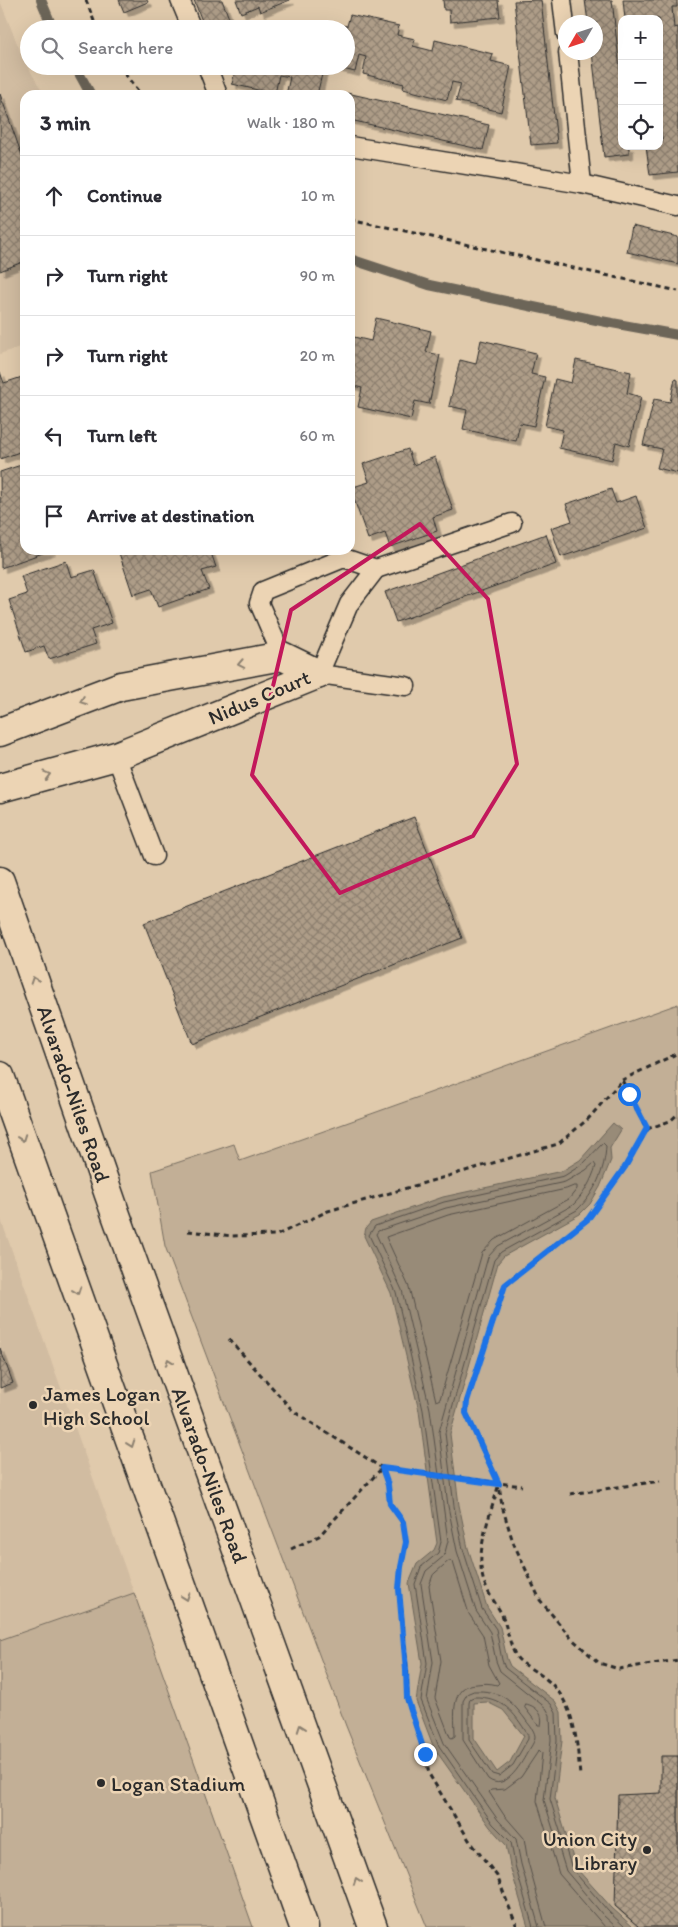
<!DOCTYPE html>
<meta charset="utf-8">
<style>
:root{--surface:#fff;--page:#f7f7f7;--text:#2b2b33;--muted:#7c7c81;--line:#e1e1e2}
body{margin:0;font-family:Itim,sans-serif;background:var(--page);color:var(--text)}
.controls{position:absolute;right:15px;top:15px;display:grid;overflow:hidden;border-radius:10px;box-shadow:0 5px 20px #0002}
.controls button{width:45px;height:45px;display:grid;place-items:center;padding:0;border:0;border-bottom:1px solid var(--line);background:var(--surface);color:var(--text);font:25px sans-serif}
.compass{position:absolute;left:558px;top:15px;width:45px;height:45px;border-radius:50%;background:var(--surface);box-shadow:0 5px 20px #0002;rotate:231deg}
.stop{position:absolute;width:15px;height:15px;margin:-11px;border:4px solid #1a73e8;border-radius:50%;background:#fff}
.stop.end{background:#1a73e8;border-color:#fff;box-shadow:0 1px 5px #0008}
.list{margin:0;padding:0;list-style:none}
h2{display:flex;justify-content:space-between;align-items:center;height:65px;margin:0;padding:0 20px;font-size:21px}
h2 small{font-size:16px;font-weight:400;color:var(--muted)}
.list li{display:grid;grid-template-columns:32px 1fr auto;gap:15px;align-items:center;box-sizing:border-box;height:80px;padding:0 20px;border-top:1px solid var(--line)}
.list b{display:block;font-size:19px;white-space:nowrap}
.list em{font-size:16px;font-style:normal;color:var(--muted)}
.icon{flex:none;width:28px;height:28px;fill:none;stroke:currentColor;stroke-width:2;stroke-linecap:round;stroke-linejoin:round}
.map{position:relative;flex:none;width:678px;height:1927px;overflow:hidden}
.search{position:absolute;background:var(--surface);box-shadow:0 5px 20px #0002;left:20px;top:20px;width:335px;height:55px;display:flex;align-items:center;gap:12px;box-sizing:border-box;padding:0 18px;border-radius:28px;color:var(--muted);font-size:19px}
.panel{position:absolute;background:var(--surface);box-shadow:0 5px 20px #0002;left:20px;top:90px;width:335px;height:465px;border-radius:15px}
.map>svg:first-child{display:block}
</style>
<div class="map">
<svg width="678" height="1927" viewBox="0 0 678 1927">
<defs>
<pattern id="building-cross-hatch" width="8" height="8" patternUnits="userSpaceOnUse" patternTransform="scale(1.25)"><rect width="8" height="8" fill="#ae9d88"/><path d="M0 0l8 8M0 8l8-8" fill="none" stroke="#8e806f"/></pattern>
<filter id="shadow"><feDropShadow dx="4.5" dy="4.5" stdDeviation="0" flood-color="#0004"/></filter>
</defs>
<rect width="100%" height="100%" fill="#e0caac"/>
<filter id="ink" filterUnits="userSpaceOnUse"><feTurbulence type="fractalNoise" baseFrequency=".02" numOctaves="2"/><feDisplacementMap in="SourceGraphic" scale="10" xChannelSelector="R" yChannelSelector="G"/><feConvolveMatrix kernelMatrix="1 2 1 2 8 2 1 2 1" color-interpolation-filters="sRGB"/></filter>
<g filter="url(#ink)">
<g fill="#d1bca1">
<polygon points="0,1 23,58 44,95 25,95 25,345 0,354"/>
<polygon points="0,1217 134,1593 253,1927 0,1927"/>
</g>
<g fill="#c2af96" stroke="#766d60">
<polygon points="678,1004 678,1927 427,1927 346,1726 165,1246 152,1171 234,1144 240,1161"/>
<polygon points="134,1593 253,1927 0,1927 0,1640"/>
</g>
<path fill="#988b78" stroke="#6c6559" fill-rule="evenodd" d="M613 1123 621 1130 610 1148 611 1160 600 1187 590 1204 580 1214 504 1256 498 1263 450 1434 459 1505 468 1548 487 1607 500 1627 507 1659 510 1666 555 1701 561 1712 562 1741 555 1798 576 1868 612 1908 633 1927H528L510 1866 506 1845 490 1827 434 1748 416 1701 422 1663 409 1583 417 1564 434 1550 437 1543 419 1411 391 1293 364 1236 366 1228 371 1222 443 1197 562 1171 580 1160ZM487 1702 503 1710 524 1736 510 1762 497 1772 474 1738V1703Z"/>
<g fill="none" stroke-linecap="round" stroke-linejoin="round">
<g stroke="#57514a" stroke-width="1">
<polygon points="574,1186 577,1186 577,1189 569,1199 494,1240 482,1253 440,1399 436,1401 409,1287 386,1237 448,1215 566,1189"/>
<path d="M449 1561 453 1562 469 1614 483 1635 489 1665 499 1683 497 1685C490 1683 484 1683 477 1684 449 1685 455 1716 455 1736L452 1738 450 1737 435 1698 441 1661 429 1586 433 1575Z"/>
<path d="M474 1691C500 1690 510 1699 525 1719 528 1724 534 1729 535 1736 535 1742 530 1748 527 1753 520 1766 505 1792 488 1779L463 1740V1701L467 1694Z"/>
<path d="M474 1697C502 1696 514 1712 528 1735V1739L513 1765 499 1776 492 1774 469 1740V1703L470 1699Z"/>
<path d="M526 1704C536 1706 544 1714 541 1725H538L525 1708Z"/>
<path d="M533 1927 515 1865 511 1842 493 1824 439 1746 421 1700 427 1663 415 1584 421 1567 438 1553 441 1542 423 1410 396 1292 369 1235 375 1226 444 1202 564 1176 583 1164 603 1143 606 1146C605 1170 595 1193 577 1210L501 1252 494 1260 445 1433 454 1506 463 1549 482 1609 496 1629 502 1660 505 1668 551 1704 556 1713 557 1741 550 1799 572 1869 608 1911 625 1927"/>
<path d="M539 1927 521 1864 516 1839 498 1820 444 1743 427 1700 433 1662 421 1584 426 1571 444 1556 448 1541 430 1409 402 1290 376 1234 378 1231 446 1208 565 1182 586 1170 594 1163 596 1166C591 1181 585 1193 573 1205L498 1246 488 1257 439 1432 448 1506 457 1551 476 1611 490 1632 496 1661 500 1671 546 1708 550 1715 551 1740 544 1800 566 1871 603 1915 616 1927"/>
<polyline points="546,1927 528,1862 524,1838 504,1815 489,1792 491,1790 505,1789 521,1777 539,1750 542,1753 537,1801 559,1874 605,1927"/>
</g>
<g stroke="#6c6559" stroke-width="10">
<polyline points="41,0 53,29"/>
<polyline points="75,66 91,95"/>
<polyline points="350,259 429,285 601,321 678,335"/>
</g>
</g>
<g fill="url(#building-cross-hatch)" stroke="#2b2b2b" filter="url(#shadow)">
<polygon points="119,0 147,0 148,2 124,12"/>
<polygon points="194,0 222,0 232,26 224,29 205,29"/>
<polygon points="236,0 290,0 260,12 258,6 241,13"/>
<polygon points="443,0 498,0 500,17 450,22 449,10 444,10"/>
<polygon points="541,0 557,143 531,145 514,1"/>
<polygon points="585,0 612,0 622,87 622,146 629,146 629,154 604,157 592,52 596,52 596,22 588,22"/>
<polygon points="623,0 677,0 677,7 672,7 674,28 678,27 678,172 650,175 646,146 659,146 659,142 663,142 661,133 659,133 659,19 625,19"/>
<polygon points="350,15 399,26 397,35 415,39 413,46 433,51 435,40 493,54 491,61 511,66 501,112 456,101 461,84 452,82 447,100 403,89 404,84 363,74 366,57 359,55 355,72 330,66 346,66 346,29 334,29 335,24 347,26"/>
<polygon points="236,66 324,66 317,95 286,95 290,77 279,75 275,94 232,84"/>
<polygon points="347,93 489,125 483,150 350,120 350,95 346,95"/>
<polygon points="0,94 25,164 25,261 0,271"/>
<polygon points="632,226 678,237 678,264 627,252"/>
<polygon points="376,318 431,331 426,352 440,355 429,404 415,401 411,419 358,407 362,388 350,385 350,356 354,337 371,341"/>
<polygon points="481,340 536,353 531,374 545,377 534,426 520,423 516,441 463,429 467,410 449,406 460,360 476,364"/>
<polygon points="576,360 631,372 627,393 641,397 629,446 616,442 612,460 559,448 563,430 545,426 555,379 571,383"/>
<polygon points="0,372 4,383 25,376 25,435 23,436 25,450 0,459"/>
<polygon points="675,379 678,380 678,473 657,468 662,449 643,445 654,399 670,402"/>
<polygon points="408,449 413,465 435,457 453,510 433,517 437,531 390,547 385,533 368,539 350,488 369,482 363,464"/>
<polygon points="21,465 25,476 25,550 51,550 1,568 0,472"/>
<polygon points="611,489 616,503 636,496 647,528 561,557 551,528 572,521 566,504"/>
<polygon points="546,534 556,564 396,622 385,592"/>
<polygon points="118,550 210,550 216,567 202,571 209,589 158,607 151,589 133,595"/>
<polygon points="66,561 71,577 94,570 112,623 91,630 96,644 49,659 44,646 26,652 9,600 27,594 21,576"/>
<polygon points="414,817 462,938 192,1044 144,923"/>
<polygon points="0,1348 13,1383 0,1388"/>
<polygon points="661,1756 678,1756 678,1927 639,1927 615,1906 618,1795 661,1793"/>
</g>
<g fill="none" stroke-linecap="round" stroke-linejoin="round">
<defs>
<g id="lane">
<polyline points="180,0 192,29"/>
<polyline points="562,0 566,34"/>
<polyline points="568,52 582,184"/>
<polyline points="207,66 218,95"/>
<polyline points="350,146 582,184 678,206"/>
<polyline points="376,569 512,523"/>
<polyline points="282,656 259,603 263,591 344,558 376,569 349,604 319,674 406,686"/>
<polyline points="116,756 154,856"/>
</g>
<g id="street">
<polyline points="0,732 121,686 282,656 319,674"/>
<polyline points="0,788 116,756 319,674"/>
</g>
<g id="secondary">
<polyline points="0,881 115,1212 373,1927"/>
<polyline points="0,1076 304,1927"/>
</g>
</defs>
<use href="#lane" stroke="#2b2b2b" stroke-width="21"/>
<use href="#street" stroke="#2b2b2b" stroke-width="31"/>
<use href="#secondary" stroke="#2b2b2b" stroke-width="31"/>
<g stroke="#2b2b2b" stroke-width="3" stroke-dasharray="5 4" stroke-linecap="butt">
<polyline points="86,0 97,29"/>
<polyline points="119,66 141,95"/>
<polyline points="350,219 678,291"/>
<polyline points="622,1080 678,1053"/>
<polyline points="647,1129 625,1167 588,1219 505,1285 467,1401 466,1413 499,1484 502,1506 513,1542 540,1600 571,1638 599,1663 619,1669 678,1660"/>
<polyline points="188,1231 232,1236 277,1235 328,1211 558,1144 588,1119 622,1080 647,1129 670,1121 678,1114"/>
<polyline points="229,1339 293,1411 382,1468 522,1486"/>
<path d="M498 1487C490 1517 472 1557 486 1587 491 1599 500 1608 504 1620 507 1629 512 1653 518 1659 526 1667 538 1672 546 1679 575 1702 577 1741 580 1776"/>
<polyline points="570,1494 660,1481"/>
<polyline points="291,1549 319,1536 382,1468 388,1485 390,1504 403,1522 406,1543 401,1567 399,1589 407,1670 407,1699 425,1754 429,1774 469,1840 497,1876 517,1927"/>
</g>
<use href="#lane" stroke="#ecd4b4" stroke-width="18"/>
<use href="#street" stroke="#ecd4b4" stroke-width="28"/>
<use href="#secondary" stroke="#ecd4b4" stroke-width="28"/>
</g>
<defs><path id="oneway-chevron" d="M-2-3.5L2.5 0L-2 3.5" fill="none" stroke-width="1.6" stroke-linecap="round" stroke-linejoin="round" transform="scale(1.25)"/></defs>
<g stroke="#8c8070">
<use href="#oneway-chevron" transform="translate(241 664) rotate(169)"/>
<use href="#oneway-chevron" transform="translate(83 701) rotate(159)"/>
<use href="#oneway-chevron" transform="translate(47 775) rotate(-15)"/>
<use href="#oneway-chevron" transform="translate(34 980) rotate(-109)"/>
<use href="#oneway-chevron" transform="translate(22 1138) rotate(70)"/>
<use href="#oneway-chevron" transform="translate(77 1291) rotate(70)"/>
<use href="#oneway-chevron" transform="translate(169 1362) rotate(-110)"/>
<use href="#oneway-chevron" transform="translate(131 1444) rotate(70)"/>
<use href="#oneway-chevron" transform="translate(186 1597) rotate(70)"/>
<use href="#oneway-chevron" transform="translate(301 1728) rotate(-110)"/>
<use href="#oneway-chevron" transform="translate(357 1881) rotate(-110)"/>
</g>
</g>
<g fill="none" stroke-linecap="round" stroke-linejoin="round" filter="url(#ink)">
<polyline stroke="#1a73e8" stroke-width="6" points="425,1754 407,1698 406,1670 399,1589 401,1567 406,1542 403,1522 390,1504 388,1485 382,1468 499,1484 466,1413 467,1401 505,1285 588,1219 625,1167 647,1128 629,1094"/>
</g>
<path fill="none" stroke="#c2185b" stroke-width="4" stroke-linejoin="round" d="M420 524 488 599 517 764 473 836 340 893 252 775 291 610Z"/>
<g fill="#2b2b2b" stroke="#ecd4b4" stroke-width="2">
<circle cx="33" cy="1405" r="5"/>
<circle cx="101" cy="1783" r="5"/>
<circle cx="647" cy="1850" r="5"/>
</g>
<g text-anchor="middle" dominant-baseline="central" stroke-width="5" stroke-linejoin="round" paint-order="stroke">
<g font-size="21" fill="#2b2b2b" stroke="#ecd4b4">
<text transform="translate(259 697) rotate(-23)">Nidus Court</text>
<text transform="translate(74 1094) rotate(71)">Alvarado-Niles Road</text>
<text transform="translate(210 1475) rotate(70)">Alvarado-Niles Road</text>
</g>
<g font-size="21" fill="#2b2b2b" stroke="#ecd4b4" text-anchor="start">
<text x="43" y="1393">James Logan<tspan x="43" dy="24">High School</tspan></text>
<text x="111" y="1783">Logan Stadium</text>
<text x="637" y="1838" text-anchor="end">Union City<tspan x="637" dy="24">Library</tspan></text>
</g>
</g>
</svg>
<div class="controls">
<button>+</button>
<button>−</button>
<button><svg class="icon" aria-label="locate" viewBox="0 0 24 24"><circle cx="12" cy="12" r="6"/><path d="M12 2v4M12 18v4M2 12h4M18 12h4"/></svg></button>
</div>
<svg class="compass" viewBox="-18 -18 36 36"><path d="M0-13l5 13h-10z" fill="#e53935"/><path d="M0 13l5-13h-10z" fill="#7c7c81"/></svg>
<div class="stop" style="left:629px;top:1094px"></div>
<div class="stop end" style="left:425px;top:1754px"></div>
<div class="search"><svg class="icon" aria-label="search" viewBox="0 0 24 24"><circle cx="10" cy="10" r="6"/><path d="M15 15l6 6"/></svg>Search here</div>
<section class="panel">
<h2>3 min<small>Walk · 180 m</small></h2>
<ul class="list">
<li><svg class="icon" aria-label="ahead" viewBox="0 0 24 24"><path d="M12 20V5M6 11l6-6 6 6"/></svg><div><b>Continue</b></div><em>10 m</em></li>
<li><svg class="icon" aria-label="right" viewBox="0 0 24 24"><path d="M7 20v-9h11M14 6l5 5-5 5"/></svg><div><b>Turn right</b></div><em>90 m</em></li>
<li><svg class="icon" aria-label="right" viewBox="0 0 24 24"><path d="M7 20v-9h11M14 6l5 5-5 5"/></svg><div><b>Turn right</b></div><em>20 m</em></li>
<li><svg class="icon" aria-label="left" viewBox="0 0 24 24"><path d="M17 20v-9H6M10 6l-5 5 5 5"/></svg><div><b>Turn left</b></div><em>60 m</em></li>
<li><svg class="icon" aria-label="arrive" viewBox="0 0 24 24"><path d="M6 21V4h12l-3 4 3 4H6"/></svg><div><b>Arrive at destination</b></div></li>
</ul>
</section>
</div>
